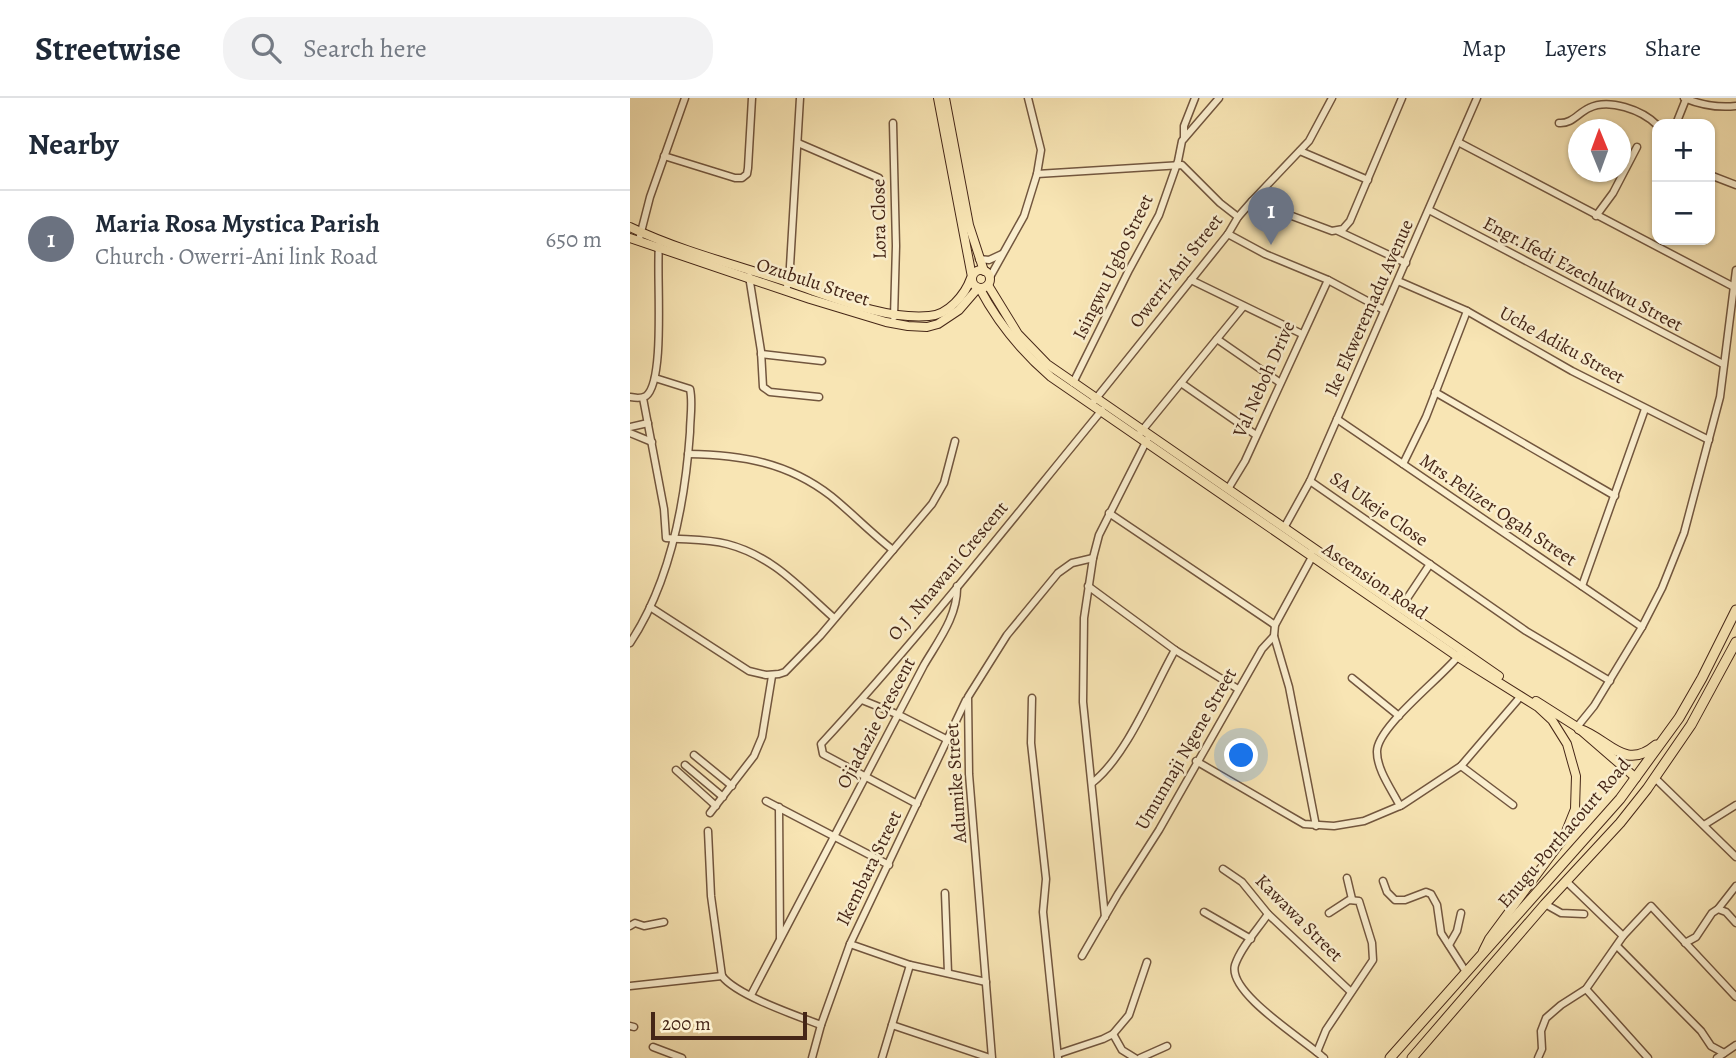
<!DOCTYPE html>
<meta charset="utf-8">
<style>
:root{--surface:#fff;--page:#f2f2f3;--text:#1f2937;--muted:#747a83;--line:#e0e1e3;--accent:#b45309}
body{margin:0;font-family:Alegreya,serif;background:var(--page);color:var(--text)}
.controls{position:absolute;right:21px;top:21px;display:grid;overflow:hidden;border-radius:14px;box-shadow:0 2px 5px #0004}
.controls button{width:63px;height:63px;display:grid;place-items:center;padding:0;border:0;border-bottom:2px solid var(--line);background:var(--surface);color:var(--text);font:35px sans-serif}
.compass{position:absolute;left:938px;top:21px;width:63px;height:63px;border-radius:50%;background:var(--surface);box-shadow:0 2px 5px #0004;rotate:359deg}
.scale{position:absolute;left:21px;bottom:18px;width:156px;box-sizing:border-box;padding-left:7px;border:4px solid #452617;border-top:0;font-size:19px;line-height:24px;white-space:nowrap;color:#452617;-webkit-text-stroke:5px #faeece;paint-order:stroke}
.you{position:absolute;left:612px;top:658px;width:24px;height:24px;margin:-18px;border:5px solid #fff;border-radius:50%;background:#1a73e8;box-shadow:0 0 0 10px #1a73e833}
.badge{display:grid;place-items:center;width:46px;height:46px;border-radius:50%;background:var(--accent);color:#fff;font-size:23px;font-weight:700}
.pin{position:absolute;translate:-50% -58px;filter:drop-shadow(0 2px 4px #0008)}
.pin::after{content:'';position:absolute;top:37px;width:24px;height:21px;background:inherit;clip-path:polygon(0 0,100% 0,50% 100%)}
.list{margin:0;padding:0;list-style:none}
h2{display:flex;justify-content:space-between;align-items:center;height:91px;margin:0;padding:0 28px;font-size:30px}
h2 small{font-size:23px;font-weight:400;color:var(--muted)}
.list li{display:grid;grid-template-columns:46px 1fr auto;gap:21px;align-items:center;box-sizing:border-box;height:98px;padding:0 28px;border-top:2px solid var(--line)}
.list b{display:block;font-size:26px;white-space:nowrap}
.list p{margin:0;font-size:23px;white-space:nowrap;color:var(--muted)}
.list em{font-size:23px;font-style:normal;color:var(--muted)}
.icon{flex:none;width:38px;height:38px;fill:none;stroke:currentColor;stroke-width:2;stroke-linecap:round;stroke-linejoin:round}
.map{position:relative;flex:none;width:1106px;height:960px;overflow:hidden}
header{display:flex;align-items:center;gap:42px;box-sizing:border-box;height:98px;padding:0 35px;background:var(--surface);border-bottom:2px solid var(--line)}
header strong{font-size:33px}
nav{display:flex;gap:38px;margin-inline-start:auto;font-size:24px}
.search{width:490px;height:63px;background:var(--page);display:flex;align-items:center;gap:18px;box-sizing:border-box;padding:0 24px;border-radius:28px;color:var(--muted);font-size:26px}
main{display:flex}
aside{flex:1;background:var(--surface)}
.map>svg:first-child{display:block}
</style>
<header>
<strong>Streetwise</strong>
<div class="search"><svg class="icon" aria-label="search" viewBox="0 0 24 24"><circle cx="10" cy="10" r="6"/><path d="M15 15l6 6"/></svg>Search here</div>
<nav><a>Map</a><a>Layers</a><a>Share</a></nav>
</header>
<main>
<aside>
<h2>Nearby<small></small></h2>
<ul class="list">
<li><span class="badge" style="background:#6b7280">1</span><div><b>Maria Rosa Mystica Parish</b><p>Church · Owerri-Ani link Road</p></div><em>650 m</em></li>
</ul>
</aside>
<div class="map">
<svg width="1106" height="960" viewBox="0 0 1106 960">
<rect width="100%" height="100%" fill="#f8e5b4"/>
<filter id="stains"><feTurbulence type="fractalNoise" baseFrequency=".00286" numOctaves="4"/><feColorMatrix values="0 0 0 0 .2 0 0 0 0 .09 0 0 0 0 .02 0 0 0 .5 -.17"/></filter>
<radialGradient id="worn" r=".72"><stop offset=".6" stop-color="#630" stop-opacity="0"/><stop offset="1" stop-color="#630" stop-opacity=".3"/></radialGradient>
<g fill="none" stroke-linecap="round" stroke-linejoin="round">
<defs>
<g id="minor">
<path d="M1054 0C1071 7 1088 10 1106 8"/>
<polyline points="263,25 266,148 264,219"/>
<path d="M929 25C942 26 948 15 959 10 979 0 1012 12 1027 27"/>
<polyline points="1046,26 1056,1"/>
<polyline points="554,40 554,28 565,0"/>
<polyline points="828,44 1104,189"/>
<polyline points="168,45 249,80"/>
<polyline points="670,53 738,82"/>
<polyline points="34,58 105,80 112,80 117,76 118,70 122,0"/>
<polyline points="407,76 552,67 590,105 608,119"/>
<polyline points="1080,77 1106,87"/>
<polyline points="622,103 702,133 713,131 720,123 772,0"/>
<polyline points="799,112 1093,266"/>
<polyline points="966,118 983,95 1007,49"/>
<polyline points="708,133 776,165"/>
<polyline points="598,136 635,156 698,182 754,212"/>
<polyline points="10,138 20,99 55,0"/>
<polyline points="349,161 359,162 372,156"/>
<polyline points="119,178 131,253 133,289 140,294 189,299"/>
<polyline points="360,179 394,118 407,76 411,52 398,0"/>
<polyline points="561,182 672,236"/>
<polyline points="768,183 837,213 942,273 1079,342"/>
<polyline points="155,192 159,185 170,0"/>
<polyline points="587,241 649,284"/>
<polyline points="131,256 192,263"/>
<polyline points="443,285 499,172 529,117 548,63 552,43 589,0"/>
<polyline points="551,285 626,337"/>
<polyline points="805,294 985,398"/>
<path d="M0 299C5 300 11 301 16 298 36 283 26 175 29 148"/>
<path d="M13 300 34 411 36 440C56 442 77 441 97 446 143 458 170 490 204 520"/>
<polyline points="464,303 598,136 608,119 622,103 679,43 702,0"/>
<polyline points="707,321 1012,529"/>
<polyline points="0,329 18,325"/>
<polyline points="0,335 22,344"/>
<polyline points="510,335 613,209"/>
<path d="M58 356C112 357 157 364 201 398 222 415 241 435 263 452"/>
<polyline points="773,366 796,319 837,213"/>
<polyline points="680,383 896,533 980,583"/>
<polyline points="598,391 615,363 698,182"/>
<polyline points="479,415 645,527"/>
<polyline points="654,430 680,383 847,0"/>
<polyline points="458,488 545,552 608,591"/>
<polyline points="952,488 1015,311"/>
<polyline points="20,509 119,573 136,577 149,576 155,574 190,538 302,406 314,385 325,343"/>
<polyline points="770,511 800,466"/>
<polyline points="644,538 659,589 686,728"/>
<path d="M0 545C40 485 55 405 60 334 60 320 63 305 60 291L25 280"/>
<polyline points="722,580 769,618"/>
<polyline points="402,600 401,645 416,781 413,814 428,960"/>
<polyline points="232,602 269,617 318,642"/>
<polyline points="947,629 964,608 1012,529 1032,490 1054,435 1090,299 1106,172"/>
<polyline points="64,657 102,688"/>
<polyline points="566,663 674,726 704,728 734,723 772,707 831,668 891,598"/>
<polyline points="55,667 93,699"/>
<polyline points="831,668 883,707"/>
<polyline points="46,672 86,708"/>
<polyline points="1025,680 1106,759"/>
<path d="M462 685C497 658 523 591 545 552"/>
<polyline points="136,703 259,767"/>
<path d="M287 706 193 656 191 646C290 539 380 424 472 312"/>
<path d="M770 708C762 692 747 672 747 654 746 629 814 578 830 556"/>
<polyline points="149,709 150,840"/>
<polyline points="80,715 124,658 132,639 142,578"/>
<polyline points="1074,727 1106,707"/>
<polyline points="78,733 81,798 92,878"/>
<polyline points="593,771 612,784 638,816 721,894"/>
<polyline points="717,780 722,801"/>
<polyline points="753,783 757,794 765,802 775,802 796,794 801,796 807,807 811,835 836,874"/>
<polyline points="936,783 993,838"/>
<polyline points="315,795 318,875"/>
<polyline points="915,806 931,815 954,816"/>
<polyline points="1088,811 1096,814 1106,825"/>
<polyline points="574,814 621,841"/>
<path d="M638 816C628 831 611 849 605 867 597 895 675 942 694 960"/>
<polyline points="475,819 453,604 454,520 463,460 469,437 517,342"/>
<polyline points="0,828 5,825 14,828 34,824"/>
<polyline points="1055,845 1066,839 1082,815 1088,811 1106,788"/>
<polyline points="220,846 280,867 356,884"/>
<polyline points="819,847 827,833 831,815"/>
<polyline points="987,848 1071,933 1081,948 1094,955"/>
<polyline points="452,858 488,796 529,732 632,551 644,538 645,527 682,459 681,454"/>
<path d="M92 878C106 897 167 918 191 927"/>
<polyline points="0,888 92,878"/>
<polyline points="956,891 1018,960"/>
<path d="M121 897 294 567C308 543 328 518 327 488"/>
<polyline points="262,927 360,960"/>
<polyline points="0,928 4,929"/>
<polyline points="483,936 499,917 517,864"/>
<polyline points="23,949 52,960"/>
<polyline points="687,954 696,932 743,862 742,845 729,803 719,802 699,815"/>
<polyline points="428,956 473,941 483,936 492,952 505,960"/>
<polyline points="182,960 191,927 220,846 336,602"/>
<polyline points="252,960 280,867"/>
<polyline points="362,960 339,676 338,599 377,537 428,475 442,465 463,460"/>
<polyline points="510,960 537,948"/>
<polyline points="908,960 912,951 911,933 916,920 931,907 956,891 993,838 1021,808 1106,899"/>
<polyline points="1087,960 1106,947"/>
</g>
<g id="major">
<polyline points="308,0 342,179"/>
<polyline points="315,0 339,127 354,173"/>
<path d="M0 129C50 153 106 167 158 184 200 198 254 222 299 218 318 217 335 197 341 180"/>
<polyline points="0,140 180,201 256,224 278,228 297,229 308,226 329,212 348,190"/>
<circle cx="351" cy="181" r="9"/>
<polyline points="358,187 388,236 417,266 869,578"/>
<path d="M350 191C368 225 392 254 421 279L828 559 908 609 922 622 937 646 942 664 946 678 945 711 933 741 859 841 853 853"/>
<polyline points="906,603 947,629 1006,680"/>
</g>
<g id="highway">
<path d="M949 631C979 641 994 674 1026 647"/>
<polyline points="760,960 990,701 1049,620 1072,580 1106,512"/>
<polyline points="782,960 915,806 990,725 1017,691 1061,627 1106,544"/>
</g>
</defs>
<use href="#minor" stroke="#72563e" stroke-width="9"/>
<use href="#major" stroke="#452617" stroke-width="10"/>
<use href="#highway" stroke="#452617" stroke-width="11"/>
<use href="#minor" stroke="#faeece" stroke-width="6"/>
<use href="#major" stroke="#f8e5b4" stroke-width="8"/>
<use href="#highway" stroke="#f8e5b4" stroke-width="9"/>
</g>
<g text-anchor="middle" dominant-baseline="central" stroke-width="5" stroke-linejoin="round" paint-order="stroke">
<g font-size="19" fill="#452617" stroke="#faeece">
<text transform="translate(249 121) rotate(-91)">Lora Close</text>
<text transform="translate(483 169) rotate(-64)">Isingwu Ugbo Street</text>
<text transform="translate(546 173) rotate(-52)">Owerri-Ani Street</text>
<text transform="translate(953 176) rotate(28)">Engr.Ifedi Ezechukwu Street</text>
<text transform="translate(183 184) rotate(18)">Ozubulu Street</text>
<text transform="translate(739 210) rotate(-66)">Ike Ekweremadu Avenue</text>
<text transform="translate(932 247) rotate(29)">Uche Adiku Street</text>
<text transform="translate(634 281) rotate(-66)">Val Neboh Drive</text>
<text transform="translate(749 411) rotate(35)">SA Ukeje Close</text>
<text transform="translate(868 412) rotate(34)">Mrs.Pelizer Ogah Street</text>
<text transform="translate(318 473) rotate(-50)">O.J .Nnawani Crescent</text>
<text transform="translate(745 483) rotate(34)">Ascension Road</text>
<text transform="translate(246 625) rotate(-62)">Ojiadazie Crescent</text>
<text transform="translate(556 651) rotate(-60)">Umunnaji Ngene Street</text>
<text transform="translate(326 685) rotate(-94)">Adumike Street</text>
<text transform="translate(934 735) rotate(-49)">Enugu Porthacourt Road</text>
<text transform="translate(239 770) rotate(-64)">Ikembara Street</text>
<text transform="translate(669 820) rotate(45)">Kawawa Street</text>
</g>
</g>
<rect width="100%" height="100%" filter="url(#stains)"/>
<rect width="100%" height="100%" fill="url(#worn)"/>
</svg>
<div class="controls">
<button>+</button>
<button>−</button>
</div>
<svg class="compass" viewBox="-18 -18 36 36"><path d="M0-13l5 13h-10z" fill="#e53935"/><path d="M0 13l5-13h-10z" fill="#747a83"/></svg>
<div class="scale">200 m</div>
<div class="you"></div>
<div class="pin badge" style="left:641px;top:147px;background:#6b7280">1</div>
</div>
</main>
